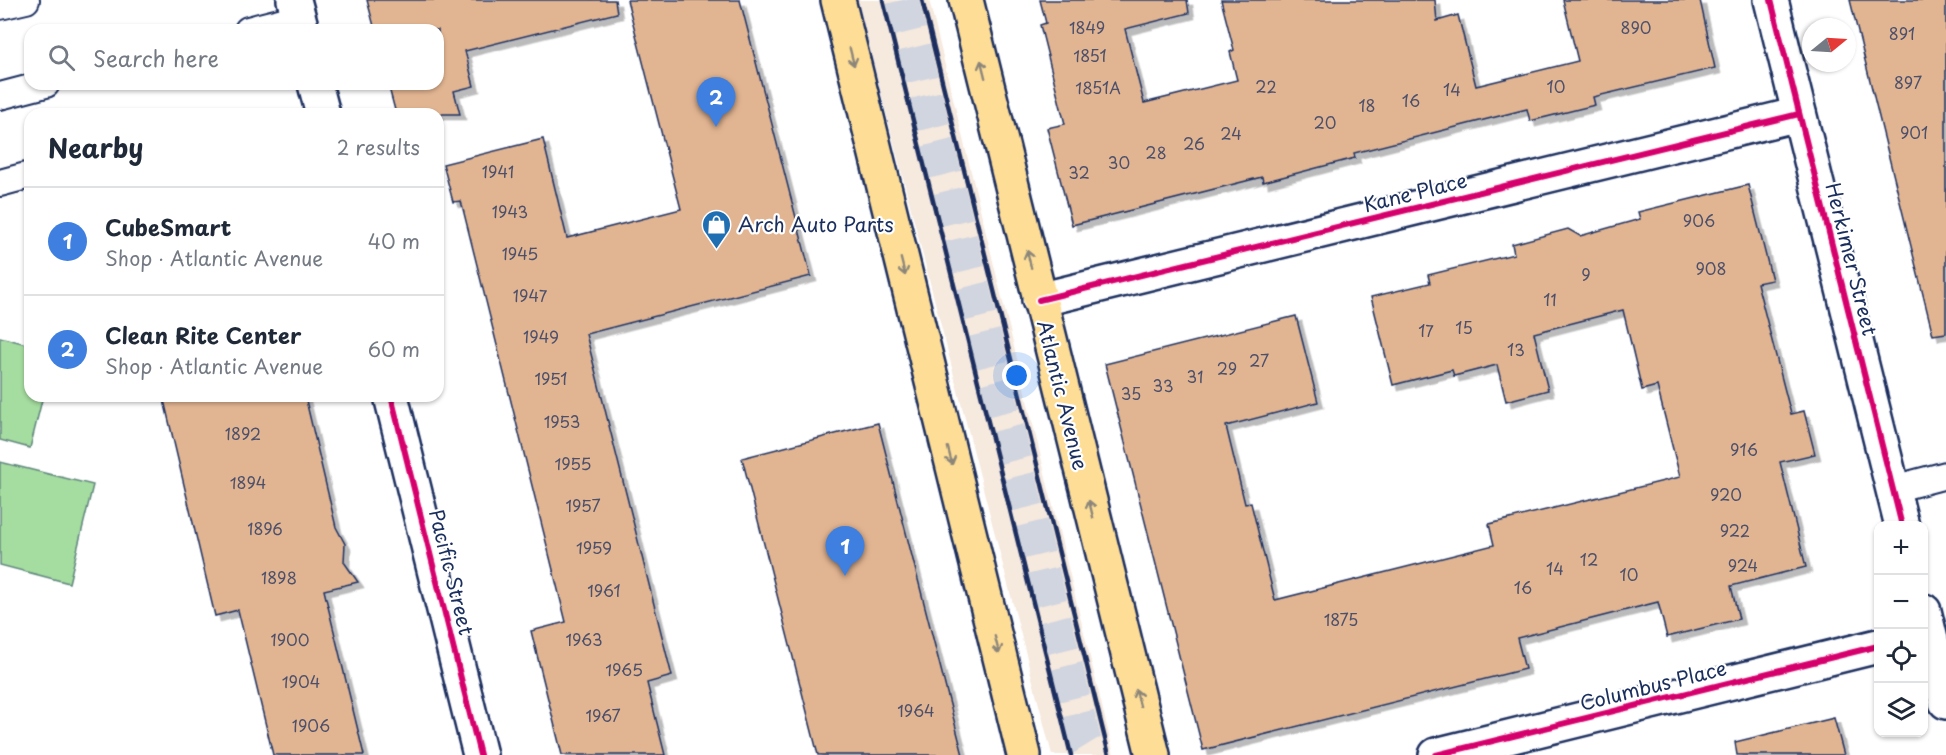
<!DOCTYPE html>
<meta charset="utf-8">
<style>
:root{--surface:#fff;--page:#f6f6f7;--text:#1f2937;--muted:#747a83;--line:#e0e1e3;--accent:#1f6fb2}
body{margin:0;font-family:"Playpen Sans",sans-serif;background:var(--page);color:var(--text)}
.controls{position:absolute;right:18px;bottom:18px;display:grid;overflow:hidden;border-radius:12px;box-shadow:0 2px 4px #0004}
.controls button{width:54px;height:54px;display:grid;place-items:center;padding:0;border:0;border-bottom:2px solid var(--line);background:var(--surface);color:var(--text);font:30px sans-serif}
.compass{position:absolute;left:1802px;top:18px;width:54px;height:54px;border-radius:50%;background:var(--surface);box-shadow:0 2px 4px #0004;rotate:72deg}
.you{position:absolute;left:1017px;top:376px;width:21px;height:21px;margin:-15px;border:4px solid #fff;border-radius:50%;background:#1a73e8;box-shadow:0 0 0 9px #1a73e833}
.badge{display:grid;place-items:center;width:39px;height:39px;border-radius:50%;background:var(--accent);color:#fff;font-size:20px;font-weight:700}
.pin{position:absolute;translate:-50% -50px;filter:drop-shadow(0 2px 3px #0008)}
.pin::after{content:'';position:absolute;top:32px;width:21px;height:18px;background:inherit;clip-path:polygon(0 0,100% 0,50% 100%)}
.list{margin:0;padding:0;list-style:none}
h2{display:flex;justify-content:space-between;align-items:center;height:78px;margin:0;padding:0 24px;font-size:26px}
h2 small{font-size:20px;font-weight:400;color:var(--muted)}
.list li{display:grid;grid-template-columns:39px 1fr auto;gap:18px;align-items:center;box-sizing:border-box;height:108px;padding:0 24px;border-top:2px solid var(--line)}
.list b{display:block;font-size:22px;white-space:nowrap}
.list p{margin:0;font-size:20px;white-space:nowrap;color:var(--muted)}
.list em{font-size:20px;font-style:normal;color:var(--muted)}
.icon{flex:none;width:33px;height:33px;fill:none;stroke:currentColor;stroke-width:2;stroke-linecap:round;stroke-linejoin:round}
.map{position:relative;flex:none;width:1946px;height:755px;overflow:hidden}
.search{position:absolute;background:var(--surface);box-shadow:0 2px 4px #0004;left:24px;top:24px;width:420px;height:66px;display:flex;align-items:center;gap:15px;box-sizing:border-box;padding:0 21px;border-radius:18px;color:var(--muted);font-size:22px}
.panel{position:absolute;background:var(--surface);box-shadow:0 2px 4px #0004;left:24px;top:108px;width:420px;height:294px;border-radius:18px}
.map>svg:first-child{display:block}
</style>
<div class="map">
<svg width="1946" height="755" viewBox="0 0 1946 755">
<defs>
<filter id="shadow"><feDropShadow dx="5.5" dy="5.5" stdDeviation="0" flood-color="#0004"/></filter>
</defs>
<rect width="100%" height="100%" fill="#fff"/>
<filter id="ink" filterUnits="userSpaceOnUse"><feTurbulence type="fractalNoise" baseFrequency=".0167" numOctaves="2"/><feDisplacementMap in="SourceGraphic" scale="12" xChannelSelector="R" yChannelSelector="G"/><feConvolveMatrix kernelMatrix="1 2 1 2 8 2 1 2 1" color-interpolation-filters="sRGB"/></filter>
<g filter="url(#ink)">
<polygon fill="#f6e9de" points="857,0 929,0 1114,755 1052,755"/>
<g fill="#a5dc9f" stroke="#60867e" stroke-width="1.5">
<polygon points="0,337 30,345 30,396 43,396 30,448 0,440"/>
<polygon points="0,462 93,485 69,583 0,565"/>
</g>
<g fill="#e2b592" stroke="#1b2f5e" stroke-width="1.5" filter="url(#shadow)">
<polygon points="367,0 615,0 617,13 465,51 474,86 454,91 460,114 396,114 388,84 438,84 438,30 375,30"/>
<polygon points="627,0 740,0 811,276 586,334 672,676 647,683 665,755 562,755 531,631 566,622 461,201 453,202 443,164 543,139 567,238 681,209"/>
<polygon points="1040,0 1187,0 1189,13 1125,29 1144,103 1237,80 1230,52 1234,50 1221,0 1435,0 1437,21 1458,15 1476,86 1578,61 1563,0 1700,0 1715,68 1593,97 1595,105 1530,121 1527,109 1354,153 1355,158 1263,182 1262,177 1072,225 1047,128 1065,124 1040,25 1046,23"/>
<polygon points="1850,0 1946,0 1946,333 1933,335"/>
<polygon points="1748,185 1772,280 1757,283 1791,414 1804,411 1815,454 1780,462 1806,567 1731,586 1739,619 1667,637 1658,602 1517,638 1525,669 1203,750 1105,364 1296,316 1318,402 1226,426 1245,504 1251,503 1275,600 1494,545 1489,524 1680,477 1657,386 1642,390 1623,310 1534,333 1548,390 1506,401 1497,365 1454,376 1452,370 1393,385 1371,297 1430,283 1428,275 1514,254 1512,244 1568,229 1580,236 1640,219 1638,212"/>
<polygon points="163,396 305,396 336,527 345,544 344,562 358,582 324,590 364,755 273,755 238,610 215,616"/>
<polygon points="878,423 947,693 963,755 818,755 742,458"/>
<polygon points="1834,718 1844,755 1737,755 1735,742"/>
</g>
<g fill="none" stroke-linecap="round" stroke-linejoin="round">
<polyline stroke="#d1d5df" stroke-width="33" stroke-dasharray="33 16" stroke-linecap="butt" points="902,0 1085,742 1093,755"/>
<defs>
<g id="service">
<polyline points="0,6 26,0"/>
<polyline points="248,30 299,17"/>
<polyline points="0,96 46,84"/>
<polyline points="0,183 30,175"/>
<polyline points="1893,489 1946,475"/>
</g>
<g id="minor">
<polyline points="294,0 302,30"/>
<polyline points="1771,0 1902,526"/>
<polyline points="315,84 323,114"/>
<polyline points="1039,300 1799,114"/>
<polyline points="391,396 480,755"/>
<polyline points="1924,611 1946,702"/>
<polyline points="1436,755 1878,646"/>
</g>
<g id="primary">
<polyline points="838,0 1024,755"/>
<polyline points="966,0 1153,755"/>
</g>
</defs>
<use href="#service" stroke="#1b2f5e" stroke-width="30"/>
<use href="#minor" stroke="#1b2f5e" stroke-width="38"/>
<use href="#primary" stroke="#1b2f5e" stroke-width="38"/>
<use href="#service" stroke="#fff" stroke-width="26"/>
<use href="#minor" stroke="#fff" stroke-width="33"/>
<use href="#primary" stroke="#fedd96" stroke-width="33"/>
<g stroke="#1b2f5e" stroke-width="4.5">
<polyline points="883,0 1071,755"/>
<polyline points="922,0 1109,755"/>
</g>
<defs>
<g id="cycleway">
<polyline points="1771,0 1902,526"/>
<polyline points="1039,300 1799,114"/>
<polyline points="391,396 480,755"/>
<polyline points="1436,755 1878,646"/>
</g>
</defs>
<use href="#cycleway" stroke="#fff" stroke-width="10"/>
<use href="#cycleway" stroke="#d6006c" stroke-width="6"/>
</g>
<defs><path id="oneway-shaft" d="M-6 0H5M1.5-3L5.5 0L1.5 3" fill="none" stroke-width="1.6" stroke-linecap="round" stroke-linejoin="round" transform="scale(1.5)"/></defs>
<g stroke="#8c867a">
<use href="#oneway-shaft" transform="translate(852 57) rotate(76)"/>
<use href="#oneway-shaft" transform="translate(983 69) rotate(-104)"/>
<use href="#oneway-shaft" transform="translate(1029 259) rotate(-104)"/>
<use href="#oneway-shaft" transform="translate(903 267) rotate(76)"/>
<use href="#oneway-shaft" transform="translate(950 456) rotate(76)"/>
<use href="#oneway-shaft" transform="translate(1091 509) rotate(-104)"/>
<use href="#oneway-shaft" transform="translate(997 645) rotate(76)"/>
<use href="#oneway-shaft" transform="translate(1138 698) rotate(-104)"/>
</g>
</g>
<defs>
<symbol id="shop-pin" viewBox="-11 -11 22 30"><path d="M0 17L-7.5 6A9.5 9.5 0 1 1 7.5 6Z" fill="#1f6fb2" stroke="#fff"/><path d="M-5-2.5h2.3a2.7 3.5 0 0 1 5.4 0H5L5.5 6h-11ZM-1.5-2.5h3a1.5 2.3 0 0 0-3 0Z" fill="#fff"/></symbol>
</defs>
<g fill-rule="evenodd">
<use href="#shop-pin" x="700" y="208" width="33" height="45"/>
</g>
<g text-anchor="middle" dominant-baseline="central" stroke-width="4.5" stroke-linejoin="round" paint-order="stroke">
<g font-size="16" fill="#4d506b">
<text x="1087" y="27">1849</text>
<text x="1636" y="27">890</text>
<text x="1902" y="33">891</text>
<text x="1090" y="55">1851</text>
<text x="1908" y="82">897</text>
<text x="1266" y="86">22</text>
<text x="1556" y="86">10</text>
<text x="1098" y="87">1851A</text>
<text x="1452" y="89">14</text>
<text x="1411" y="100">16</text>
<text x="1367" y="105">18</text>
<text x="1325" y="122">20</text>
<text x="1914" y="132">901</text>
<text x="1231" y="133">24</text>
<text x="1194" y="143">26</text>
<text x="1156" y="152">28</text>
<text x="1119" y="162">30</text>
<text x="498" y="171">1941</text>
<text x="1079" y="172">32</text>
<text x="510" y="211">1943</text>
<text x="1699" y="220">906</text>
<text x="520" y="253">1945</text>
<text x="1711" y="268">908</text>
<text x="1586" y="274">9</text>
<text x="530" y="295">1947</text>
<text x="1550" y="299">11</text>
<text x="1464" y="327">15</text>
<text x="1426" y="330">17</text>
<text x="541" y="336">1949</text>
<text x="1516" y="349">13</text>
<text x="1259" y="360">27</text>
<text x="1227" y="368">29</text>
<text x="1195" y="376">31</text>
<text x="551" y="378">1951</text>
<text x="1163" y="385">33</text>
<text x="1131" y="393">35</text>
<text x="562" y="421">1953</text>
<text x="243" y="433">1892</text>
<text x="1744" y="449">916</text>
<text x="573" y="463">1955</text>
<text x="248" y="482">1894</text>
<text x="1726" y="494">920</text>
<text x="583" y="505">1957</text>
<text x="265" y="528">1896</text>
<text x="1735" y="530">922</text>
<text x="594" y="547">1959</text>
<text x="1589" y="559">12</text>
<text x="1743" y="565">924</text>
<text x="1555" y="568">14</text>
<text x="1629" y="574">10</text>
<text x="279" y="577">1898</text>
<text x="1523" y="587">16</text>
<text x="604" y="590">1961</text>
<text x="1341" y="619">1875</text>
<text x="290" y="639">1900</text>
<text x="584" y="639">1963</text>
<text x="624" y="669">1965</text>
<text x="301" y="681">1904</text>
<text x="916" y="710">1964</text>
<text x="603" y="715">1967</text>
<text x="311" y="725">1906</text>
</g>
<g font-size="20" fill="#1b2f5e" stroke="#fff">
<text transform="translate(1415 192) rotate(-14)">Kane Place</text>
<text transform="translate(1852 259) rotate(76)">Herkimer Street</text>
<text transform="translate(1063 395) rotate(76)">Atlantic Avenue</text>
<text transform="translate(452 572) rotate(76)">Pacific Street</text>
<text transform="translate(1653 685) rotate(-14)">Columbus Place</text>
</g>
<g font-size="20" fill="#1b2f5e" stroke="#fff" text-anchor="start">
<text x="738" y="224">Arch Auto Parts</text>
</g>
</g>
</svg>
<div class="controls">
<button>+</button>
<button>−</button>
<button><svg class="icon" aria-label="locate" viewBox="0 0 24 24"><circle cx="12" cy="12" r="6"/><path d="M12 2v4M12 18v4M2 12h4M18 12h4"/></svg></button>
<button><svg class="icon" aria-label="layers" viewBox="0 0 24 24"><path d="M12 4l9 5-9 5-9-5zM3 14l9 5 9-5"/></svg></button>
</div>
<svg class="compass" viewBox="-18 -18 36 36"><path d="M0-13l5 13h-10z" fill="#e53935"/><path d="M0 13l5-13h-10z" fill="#747a83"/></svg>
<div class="you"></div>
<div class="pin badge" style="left:845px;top:576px;background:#3f7fe0">1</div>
<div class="pin badge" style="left:716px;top:127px;background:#3f7fe0">2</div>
<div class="search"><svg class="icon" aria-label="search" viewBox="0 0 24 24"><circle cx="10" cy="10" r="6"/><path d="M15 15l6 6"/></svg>Search here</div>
<section class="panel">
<h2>Nearby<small>2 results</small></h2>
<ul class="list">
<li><span class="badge" style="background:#3f7fe0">1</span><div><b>CubeSmart</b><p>Shop · Atlantic Avenue</p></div><em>40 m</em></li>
<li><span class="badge" style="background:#3f7fe0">2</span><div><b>Clean Rite Center</b><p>Shop · Atlantic Avenue</p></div><em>60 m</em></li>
</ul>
</section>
</div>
